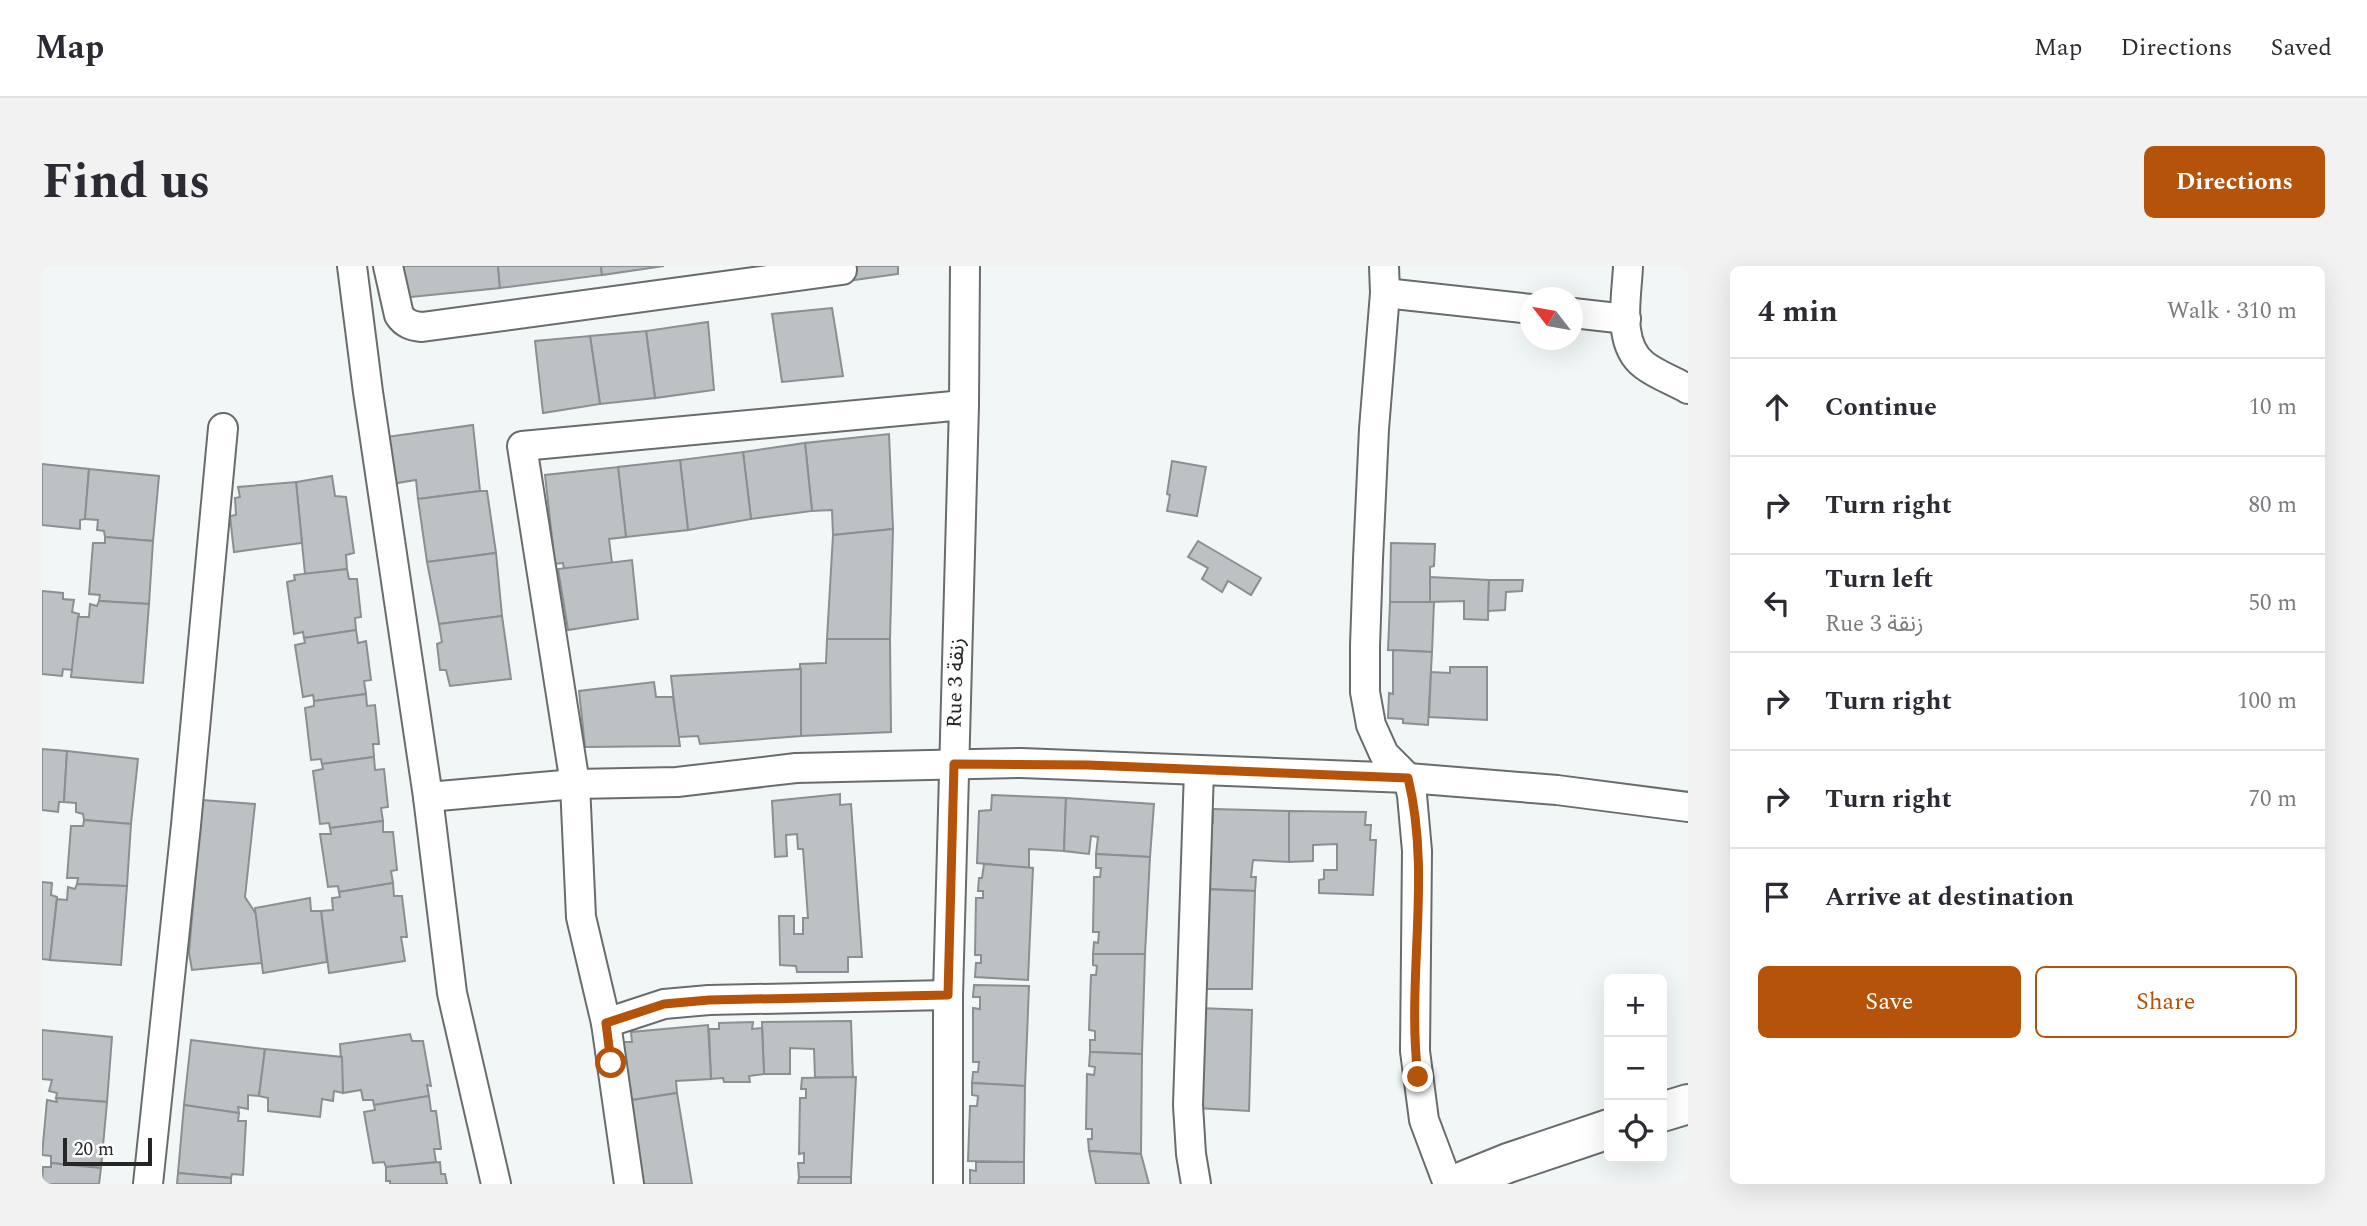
<!DOCTYPE html>
<meta charset="utf-8">
<style>
:root{--surface:#fff;--page:#f2f2f3;--text:#2b2b33;--muted:#7c7c81;--line:#e1e1e2;--accent:#b45309}
body{margin:0;font-family:Spectral,"Noto Sans Arabic",serif;background:var(--page);color:var(--text)}
.controls{position:absolute;right:21px;bottom:21px;display:grid;overflow:hidden;border-radius:10px;box-shadow:0 7px 28px #0002}
.controls button{width:63px;height:63px;display:grid;place-items:center;padding:0;border:0;border-bottom:2px solid var(--line);background:var(--surface);color:var(--text);font:35px sans-serif}
.compass{position:absolute;left:1478px;top:21px;width:63px;height:63px;border-radius:50%;background:var(--surface);box-shadow:0 7px 28px #0002;rotate:301deg}
.scale{position:absolute;left:21px;bottom:18px;width:89px;box-sizing:border-box;padding-left:7px;border:4px solid #242726;border-top:0;font-size:19px;line-height:24px;white-space:nowrap;color:#242726;-webkit-text-stroke:5px #fff;paint-order:stroke}
.stop{position:absolute;width:21px;height:21px;margin:-16px;border:5px solid #b45309;border-radius:50%;background:#fff}
.stop.end{background:#b45309;border-color:#fff;box-shadow:0 2px 7px #0008}
.list{margin:0;padding:0;list-style:none}
h2{display:flex;justify-content:space-between;align-items:center;height:91px;margin:0;padding:0 28px;font-size:30px}
h2 small{font-size:23px;font-weight:400;color:var(--muted)}
.list li{display:grid;grid-template-columns:46px 1fr auto;gap:21px;align-items:center;box-sizing:border-box;height:98px;padding:0 28px;border-top:2px solid var(--line)}
.list b{display:block;font-size:26px;white-space:nowrap}
.list p{margin:0;font-size:23px;white-space:nowrap;color:var(--muted)}
.list em{font-size:23px;font-style:normal;color:var(--muted)}
.actions{display:flex;gap:14px;padding:21px 28px}
.actions a{flex:1;padding:16px 0;border:2px solid var(--accent);border-radius:10px;text-align:center;font-size:24px;color:var(--accent)}
.actions .main{background:var(--accent);color:#fff}
.icon{flex:none;width:38px;height:38px;fill:none;stroke:currentColor;stroke-width:2;stroke-linecap:round;stroke-linejoin:round}
.map{position:relative;flex:none;width:1646px;height:918px;overflow:hidden;border-radius:10px}
header{display:flex;align-items:center;gap:42px;box-sizing:border-box;height:98px;padding:0 35px;background:var(--surface);border-bottom:2px solid var(--line)}
header strong{font-size:33px}
nav{display:flex;gap:38px;margin-inline-start:auto;font-size:24px}
.intro{display:flex;align-items:center;justify-content:space-between;box-sizing:border-box;height:168px;padding:0 42px}
h1{margin:0;font-size:49px}
.button{padding:18px 32px;border-radius:10px;background:var(--accent);color:#fff;font-size:24px;font-weight:700}
main{display:flex;gap:42px;padding:0 42px}
aside{flex:1;background:var(--surface);border-radius:10px;box-shadow:0 7px 28px #0002}
.map>svg:first-child{display:block}
</style>
<header>
<strong>Map</strong>
<nav><a>Map</a><a>Directions</a><a>Saved</a></nav>
</header>
<div class="intro"><h1>Find us</h1><a class="button">Directions</a></div>
<main>
<div class="map">
<svg width="1646" height="918" viewBox="0 0 1646 918">
<rect width="100%" height="100%" fill="#f1f7f6"/>
<g fill="#bcc2c3" stroke="#8a9091" stroke-width="2">
<polygon points="354,0 456,0 458,22 359,32"/>
<polygon points="456,0 559,0 560,9 458,22"/>
<polygon points="559,0 622,0 560,9"/>
<polygon points="810,0 856,0 856,8 812,14"/>
<polygon points="790,42 801,110 740,116 730,48"/>
<polygon points="666,56 672,124 613,132 604,65"/>
<polygon points="604,65 613,132 558,138 548,70"/>
<polygon points="548,70 558,138 501,147 493,75"/>
<polygon points="431,159 438,225 376,233 374,214 349,218 344,171"/>
<polygon points="847,168 851,263 791,269 790,244 770,245 763,177"/>
<polygon points="763,177 770,245 709,253 701,186"/>
<polygon points="701,186 709,253 646,264 638,194"/>
<polygon points="638,194 646,264 584,271 576,201"/>
<polygon points="1130,195 1164,201 1155,250 1125,245 1128,229 1125,228"/>
<polygon points="0,198 47,203 43,253 38,254 38,263 0,259"/>
<polygon points="576,201 584,271 567,273 570,297 522,303 521,297 513,298 503,209"/>
<polygon points="47,203 117,210 111,275 63,271 62,265 55,264 56,254 43,253"/>
<polygon points="290,210 293,230 304,231 312,287 304,289 305,303 263,308 254,216"/>
<polygon points="254,216 260,277 192,286 188,250 194,249 193,232 198,231 196,221"/>
<polygon points="438,225 445,225 454,287 385,296 376,233"/>
<polygon points="851,263 848,373 785,373 791,269"/>
<polygon points="63,271 111,275 107,338 57,335 58,329 47,328 51,277 63,277"/>
<polygon points="1156,275 1219,312 1209,329 1186,315 1180,326 1160,313 1166,302 1146,291"/>
<polygon points="1349,277 1393,278 1392,300 1388,301 1388,336 1348,336"/>
<polygon points="454,287 460,350 397,358 385,296"/>
<polygon points="590,294 596,353 526,364 516,303"/>
<polygon points="305,303 307,313 315,313 319,351 313,352 314,364 262,372 261,366 252,368 245,316 253,314 252,309"/>
<polygon points="1388,311 1447,314 1446,354 1422,353 1422,335 1388,336"/>
<polygon points="1447,314 1481,314 1480,325 1464,326 1463,344 1446,345"/>
<polygon points="0,325 21,327 21,333 32,334 30,346 37,348 31,404 21,403 20,410 0,408"/>
<polygon points="57,335 107,338 101,417 29,411 36,351 47,351 48,338 55,340"/>
<polygon points="1348,336 1392,336 1390,386 1346,384"/>
<polygon points="460,350 469,413 408,420 404,404 398,404 395,378 400,376 397,358"/>
<polygon points="314,364 316,377 324,375 329,414 322,415 324,428 272,435 271,429 261,431 253,379 263,377 262,372"/>
<polygon points="785,373 848,373 849,466 759,470 758,398 784,397"/>
<polygon points="1351,384 1390,386 1386,459 1361,457 1361,453 1346,452 1347,427 1351,428"/>
<polygon points="1408,401 1445,401 1445,454 1387,451 1389,406 1408,407"/>
<polygon points="759,403 759,470 658,478 656,470 636,471 629,410"/>
<polygon points="612,416 614,431 631,431 638,480 543,481 537,425"/>
<polygon points="324,428 325,440 333,439 337,478 331,478 332,491 280,498 279,493 269,494 263,442 272,440 272,435"/>
<polygon points="0,483 25,485 22,536 17,536 16,546 0,544"/>
<polygon points="25,485 96,493 89,558 42,554 41,548 34,546 34,537 22,536"/>
<polygon points="332,491 333,504 342,503 346,541 339,542 341,555 288,562 287,557 278,558 271,505 281,503 280,498"/>
<polygon points="798,528 798,539 809,538 820,691 806,691 806,706 755,706 754,700 738,699 737,650 752,650 752,668 761,668 761,652 766,652 761,583 756,583 755,568 744,569 745,590 733,591 730,535"/>
<polygon points="950,529 1024,532 1022,585 987,583 987,602 935,597 937,545 949,544"/>
<polygon points="1024,532 1112,538 1108,591 1054,588 1056,571 1049,570 1047,588 1022,585"/>
<polygon points="160,534 213,538 203,631 214,648 220,697 150,704 147,687"/>
<polygon points="1171,543 1247,545 1247,596 1211,594 1209,611 1214,611 1213,625 1166,623 1167,556 1171,557"/>
<polygon points="1247,545 1324,546 1323,559 1329,559 1328,574 1334,574 1331,629 1277,627 1277,614 1282,613 1282,604 1295,604 1295,578 1271,579 1271,595 1247,596"/>
<polygon points="42,554 89,558 85,620 35,618 36,612 25,612 29,560 41,560"/>
<polygon points="341,555 341,566 351,566 355,604 349,605 351,617 297,626 296,620 286,621 278,568 289,568 288,562"/>
<polygon points="1054,588 1108,591 1103,688 1051,688 1052,676 1056,677 1057,666 1051,666 1052,611 1058,611 1059,602 1054,602"/>
<polygon points="942,598 991,602 986,714 933,711 934,697 939,697 939,689 933,689 934,632 941,632 941,625 936,625 937,612 940,612"/>
<polygon points="0,616 10,617 9,629 15,631 8,694 0,693"/>
<polygon points="351,617 352,630 360,630 365,671 359,671 363,695 287,707 279,645 291,644 290,632 298,631 297,626"/>
<polygon points="35,618 85,620 79,699 8,694 15,633 25,634 26,621 33,623"/>
<polygon points="1159,623 1213,625 1210,723 1158,723"/>
<polygon points="268,632 269,645 279,645 285,696 221,707 213,642"/>
<polygon points="1051,688 1103,688 1100,788 1048,786 1048,774 1053,774 1053,765 1047,764 1049,709 1054,709 1055,700 1051,699"/>
<polygon points="932,719 987,720 983,820 930,817 931,806 936,806 937,796 931,796 931,742 938,743 938,731 931,731"/>
<polygon points="1156,742 1210,744 1207,845 1155,842"/>
<polygon points="809,755 811,812 773,811 772,783 748,782 748,808 722,808 720,756"/>
<polygon points="711,756 710,763 720,762 722,808 707,810 708,816 682,816 681,812 669,813 667,763 677,763 677,757"/>
<polygon points="666,759 669,813 634,815 635,827 589,834 588,819 582,819 579,776 590,776 589,766"/>
<polygon points="0,764 70,771 65,836 14,832 15,827 7,825 10,814 0,813"/>
<polygon points="368,768 370,775 381,775 389,820 385,819 387,830 332,839 331,834 321,834 319,824 301,827 298,778"/>
<polygon points="149,774 223,783 217,830 206,829 206,843 196,841 197,847 142,839"/>
<polygon points="223,783 300,791 301,827 292,825 291,835 280,833 278,851 226,845 226,832 217,830"/>
<polygon points="1048,786 1100,788 1099,888 1047,885 1046,873 1050,873 1050,863 1044,863 1045,808 1052,809 1053,801 1047,800"/>
<polygon points="814,811 809,911 757,911 756,897 762,897 762,887 757,888 758,832 764,832 764,823 759,823 760,812"/>
<polygon points="930,817 983,820 982,896 926,895 928,840 935,840 936,830 930,829"/>
<polygon points="635,827 650,918 602,918 600,911 594,912 584,835"/>
<polygon points="387,830 389,845 394,845 399,883 392,883 394,896 344,901 342,896 331,897 322,846 333,844 332,839"/>
<polygon points="14,832 65,836 59,902 9,897 9,890 0,889 5,834 15,836"/>
<polygon points="142,839 197,847 196,855 204,855 201,909 190,908 189,912 136,907"/>
<polygon points="1047,885 1099,888 1107,918 1054,918"/>
<polygon points="398,896 399,908 403,908 405,918 348,918 348,915 344,915 344,901"/>
<polygon points="934,896 982,896 982,918 928,918 928,904 934,905"/>
<polygon points="9,897 59,902 57,918 0,918 1,901 9,901"/>
<polygon points="136,907 189,912 189,918 135,918"/>
<polygon points="757,911 809,911 809,918 756,918"/>
</g>
<g fill="none" stroke-linecap="round" stroke-linejoin="round">
<defs>
<g id="street">
<polyline points="310,0 326,126 386,531 410,727 454,918"/>
<path d="M346 0 357 49C363 58 370 60 380 61L800 4"/>
<polyline points="1342,0 1343,27 1332,163 1326,293 1323,380 1323,426 1329,459 1342,488 1366,512 1370,529 1375,585 1373,785 1382,854 1406,918"/>
<path d="M1586 0C1585 30 1574 78 1602 99 1615 109 1632 115 1646 123"/>
<polyline points="1343,27 1489,43"/>
<polyline points="1531,47 1584,53"/>
<polyline points="386,531 533,518 635,516 754,502 979,497 1366,512 1515,524 1646,541"/>
<polyline points="564,757 622,738 667,734 906,729"/>
<polyline points="106,918 144,559 181,162"/>
<polyline points="587,918 564,757 539,651 533,518 480,180 922,139"/>
<polyline points="906,918 906,729 922,139 923,0"/>
<polyline points="1154,918 1149,888 1146,839 1157,504"/>
</g>
<g id="secondary">
<polyline points="1620,846 1646,838"/>
<polyline points="1414,918 1466,897 1567,863"/>
</g>
</defs>
<use href="#street" stroke="#686d6c" stroke-width="32"/>
<use href="#secondary" stroke="#686d6c" stroke-width="42"/>
<use href="#street" stroke="#fff" stroke-width="28"/>
<use href="#secondary" stroke="#fff" stroke-width="38"/>
</g>
<g fill="none" stroke-linecap="round" stroke-linejoin="round">
<path stroke="#b45309" stroke-width="9" d="M569 797 564 757 622 738 667 734 906 729 912 498 1046 499 1366 512C1390 610 1364 712 1376 811"/>
</g>
<g text-anchor="middle" dominant-baseline="central" stroke-width="5" stroke-linejoin="round" paint-order="stroke">
<g font-size="21" fill="#242726" stroke="#fff">
<text transform="translate(914 417) rotate(-88)">Rue 3 زنقة</text>
</g>
</g>
</svg>
<div class="controls">
<button>+</button>
<button>−</button>
<button><svg class="icon" aria-label="locate" viewBox="0 0 24 24"><circle cx="12" cy="12" r="6"/><path d="M12 2v4M12 18v4M2 12h4M18 12h4"/></svg></button>
</div>
<svg class="compass" viewBox="-18 -18 36 36"><path d="M0-13l5 13h-10z" fill="#e53935"/><path d="M0 13l5-13h-10z" fill="#7c7c81"/></svg>
<div class="scale">20 m</div>
<div class="stop" style="left:569px;top:797px"></div>
<div class="stop end" style="left:1376px;top:811px"></div>
</div>
<aside>
<h2>4 min<small>Walk · 310 m</small></h2>
<ul class="list">
<li><svg class="icon" aria-label="ahead" viewBox="0 0 24 24"><path d="M12 20V5M6 11l6-6 6 6"/></svg><div><b>Continue</b></div><em>10 m</em></li>
<li><svg class="icon" aria-label="right" viewBox="0 0 24 24"><path d="M7 20v-9h11M14 6l5 5-5 5"/></svg><div><b>Turn right</b></div><em>80 m</em></li>
<li><svg class="icon" aria-label="left" viewBox="0 0 24 24"><path d="M17 20v-9H6M10 6l-5 5 5 5"/></svg><div><b>Turn left</b><p>Rue 3 زنقة</p></div><em>50 m</em></li>
<li><svg class="icon" aria-label="right" viewBox="0 0 24 24"><path d="M7 20v-9h11M14 6l5 5-5 5"/></svg><div><b>Turn right</b></div><em>100 m</em></li>
<li><svg class="icon" aria-label="right" viewBox="0 0 24 24"><path d="M7 20v-9h11M14 6l5 5-5 5"/></svg><div><b>Turn right</b></div><em>70 m</em></li>
<li><svg class="icon" aria-label="arrive" viewBox="0 0 24 24"><path d="M6 21V4h12l-3 4 3 4H6"/></svg><div><b>Arrive at destination</b></div></li>
</ul>
<div class="actions"><a class="main">Save</a><a>Share</a></div>
</aside>
</main>
